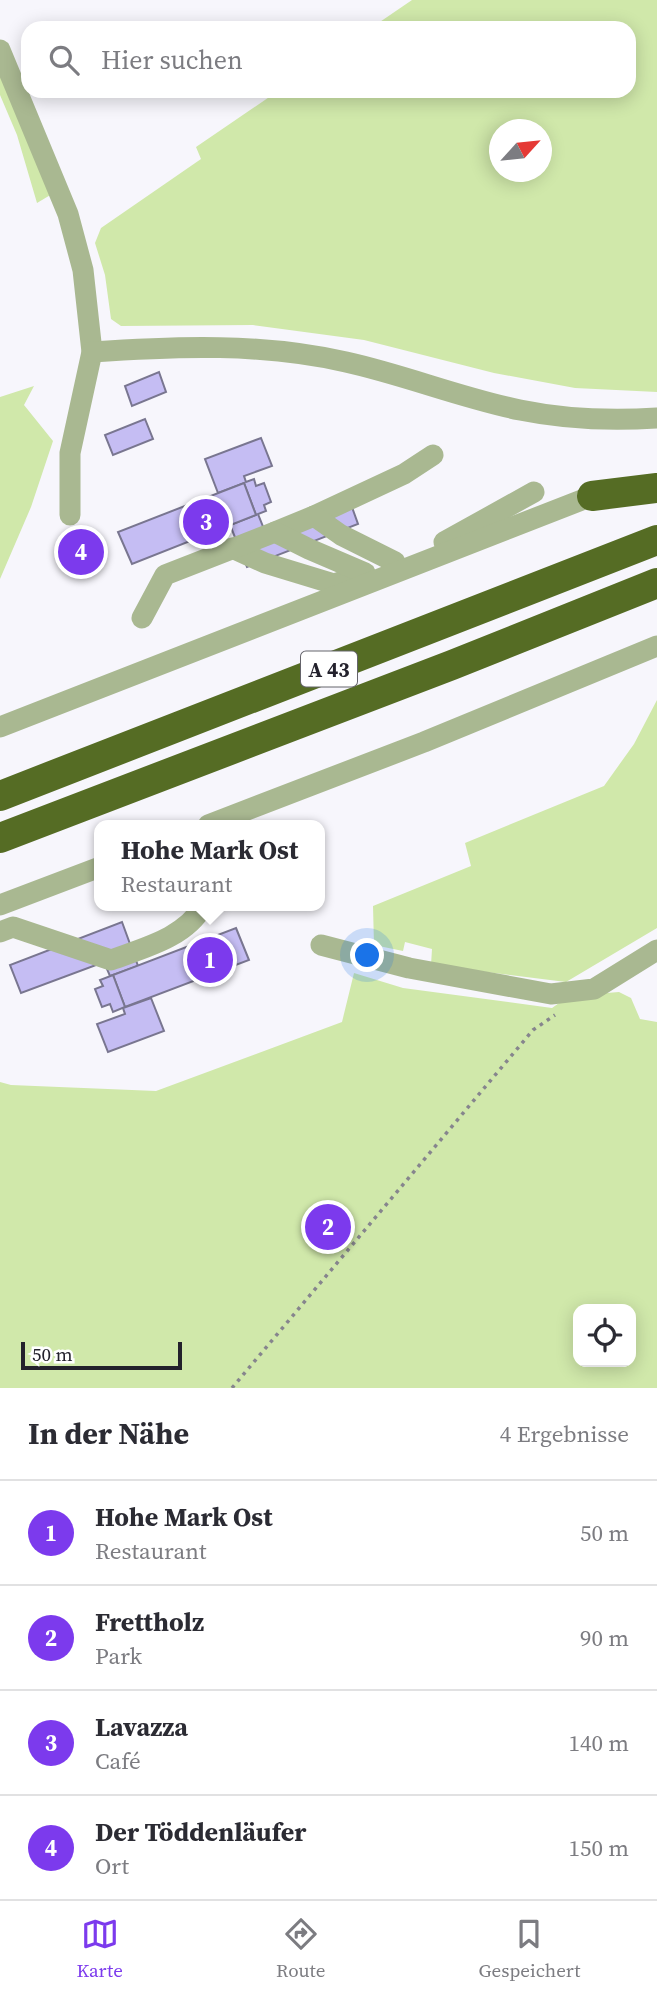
<!DOCTYPE html>
<html lang="de">
<meta charset="utf-8">
<style>
:root{--surface:#fff;--page:#f7f7f7;--text:#2b2b33;--muted:#7c7c81;--line:#e1e1e2;--accent:#7c3aed}
body{margin:0;font-family:"Source Serif 4",serif;background:var(--page);color:var(--text)}
.controls{position:absolute;right:21px;bottom:21px;display:grid;overflow:hidden;border-radius:14px;box-shadow:0 4px 18px #0003}
.controls button{width:63px;height:63px;display:grid;place-items:center;padding:0;border:0;border-bottom:2px solid var(--line);background:var(--surface);color:var(--text);font:35px sans-serif}
.compass{position:absolute;left:489px;top:119px;width:63px;height:63px;border-radius:50%;background:var(--surface);box-shadow:0 4px 18px #0003;rotate:63deg}
.scale{position:absolute;left:21px;bottom:18px;width:161px;box-sizing:border-box;padding-left:7px;border:4px solid #23212c;border-top:0;font-size:19px;line-height:24px;white-space:nowrap;color:#23212c;-webkit-text-stroke:5px #fff;paint-order:stroke}
.you{position:absolute;left:368px;top:956px;width:24px;height:24px;margin:-18px;border:5px solid #fff;border-radius:50%;background:#1a73e8;box-shadow:0 0 0 10px #1a73e833}
.badge{display:grid;place-items:center;width:46px;height:46px;border-radius:50%;background:var(--accent);color:#fff;font-size:23px;font-weight:700}
.pin{position:absolute;translate:-50% -50%;border:4px solid #fff;box-shadow:0 2px 7px #0006}
.popup{position:absolute;left:94px;top:820px;width:231px;height:91px;box-sizing:border-box;display:grid;place-content:center;border-radius:14px;background:var(--surface);filter:drop-shadow(0 2px 5px #0005);font-size:23px;white-space:nowrap;color:var(--muted)}
.popup b{font-size:26px;color:var(--text)}
.popup::after{content:'';position:absolute;left:50%;top:100%;margin-left:-14px;border:14px solid transparent;border-top-color:var(--surface)}
.list{margin:0;padding:0;list-style:none}
h2{display:flex;justify-content:space-between;align-items:center;height:91px;margin:0;padding:0 28px;font-size:30px}
h2 small{font-size:23px;font-weight:400;color:var(--muted)}
.list li{display:grid;grid-template-columns:46px 1fr auto;gap:21px;align-items:center;box-sizing:border-box;height:105px;padding:0 28px;border-top:2px solid var(--line)}
.list b{display:block;font-size:26px;white-space:nowrap}
.list p{margin:0;font-size:23px;white-space:nowrap;color:var(--muted)}
.list em{font-size:23px;font-style:normal;color:var(--muted)}
.icon{flex:none;width:38px;height:38px;fill:none;stroke:currentColor;stroke-width:2;stroke-linecap:round;stroke-linejoin:round}
.map{position:relative;flex:none;width:657px;height:1388px;overflow:hidden}
.search{position:absolute;background:var(--surface);box-shadow:0 4px 18px #0003;left:21px;right:21px;top:21px;height:77px;display:flex;align-items:center;gap:18px;box-sizing:border-box;padding:0 24px;border-radius:21px;color:var(--muted);font-size:26px}
.sheet{height:511px;background:var(--surface)}
nav{display:flex;justify-content:space-around;align-items:center;box-sizing:border-box;height:98px;border-top:2px solid var(--line);background:var(--surface);font-size:19px;color:var(--muted)}
nav a{display:grid;justify-items:center;gap:4px}
nav .on{color:var(--accent)}
.map>svg:first-child{display:block}
</style>
<div class="map">
<svg width="657" height="1388" viewBox="0 0 657 1388">
<rect width="100%" height="100%" fill="#f7f6fc"/>
<g fill="#d0e8aa" fill-rule="evenodd">
<path d="M412 0H657V392L575 388 494 373 364 340 253 325 121 326 111 319 105 275 95 243 101 228 201 159 196 147 278 91H629V28H371ZM500 130H542V172H500Z"/>
<polygon points="0,69 52,194 37,203 17,135 0,95"/>
<polygon points="34,386 24,405 53,441 31,507 0,579 0,397"/>
<polygon points="657,700 657,928 566,982 431,965 432,949 405,942 403,951 374,945 373,906 471,866 465,843 604,786 634,744"/>
<path d="M354 973 403 988 552 1008 569 996 619 992 631 998 640 1019 657 1022V1388H0V1082L11 1085 156 1091 342 1022ZM578 1309H631V1362H578Z"/>
</g>
<g fill="#c5bdf3" stroke="#797690" stroke-width="2">
<polygon points="159,372 166,392 132,406 125,386"/>
<polygon points="145,419 153,439 113,455 105,435"/>
<polygon points="261,438 272,466 244,476 246,482 254,479 256,486 264,483 271,502 264,505 266,511 258,514 264,529 348,496 358,524 247,567 230,525 256,515 244,483 218,493 205,459"/>
<polygon points="244,483 256,515 132,564 118,532"/>
<polygon points="122,922 138,966 110,976 104,962 21,993 10,965"/>
<polygon points="236,928 249,960 125,1007 113,975"/>
<polygon points="113,975 125,1007 113,1012 110,1004 102,1007 95,989 103,986 100,980"/>
<polygon points="151,998 164,1031 108,1052 97,1024 125,1014 123,1008"/>
</g>
<g fill="none" stroke-linecap="round" stroke-linejoin="round">
<polyline stroke="#86858d" stroke-width="3.5" stroke-dasharray="3.5 5" stroke-linecap="butt" points="232,1388 533,1030 555,1015"/>
<g stroke="#a9b891" stroke-width="21">
<polyline points="0,50 68,214 83,270 92,352 70,453 70,515"/>
<path d="M92 352C178 346 262 343 346 362 405 375 461 398 520 410 564 419 612 421 657 418"/>
<polyline points="314,516 404,474 433,455"/>
<polyline points="275,532 314,516 341,535 395,562"/>
<polyline points="444,542 534,492"/>
<polyline points="232,548 265,563 334,584 359,576"/>
<polyline points="142,618 165,575 275,532 309,549 365,573"/>
<polyline points="0,727 592,496"/>
<polyline points="208,825 424,742 657,646"/>
<polyline points="0,905 100,867"/>
<path d="M0 932 13 927 111 960C143 948 185 938 203 906"/>
<polyline points="321,945 409,968 551,994 594,989 657,950"/>
</g>
<g stroke="#556c24" stroke-width="30">
<polyline points="592,496 657,488"/>
<polyline points="0,796 657,540"/>
<polyline points="0,838 452,665 657,583"/>
</g>
</g>
<g text-anchor="middle" dominant-baseline="central" stroke-width="6" stroke-linejoin="round" paint-order="stroke">
<rect fill="#fff" stroke="#65646b" stroke-width="2" x="301" y="651.5" width="56" height="35" rx="5"/>
<g font-size="21" font-weight="bold" fill="#23212c">
<text x="329" y="669">A 43</text>
</g>
</g>
</svg>
<div class="controls">
<button><svg class="icon" aria-label="locate" viewBox="0 0 24 24"><circle cx="12" cy="12" r="6"/><path d="M12 2v4M12 18v4M2 12h4M18 12h4"/></svg></button>
</div>
<svg class="compass" viewBox="-18 -18 36 36"><path d="M0-13l5 13h-10z" fill="#e53935"/><path d="M0 13l5-13h-10z" fill="#7c7c81"/></svg>
<div class="scale">50 m</div>
<div class="you"></div>
<div class="pin badge" style="left:210px;top:960px">1</div>
<div class="popup"><b>Hohe Mark Ost</b>Restaurant</div>
<div class="pin badge" style="left:328px;top:1227px">2</div>
<div class="pin badge" style="left:206px;top:522px">3</div>
<div class="pin badge" style="left:81px;top:552px">4</div>
<div class="search"><svg class="icon" aria-label="search" viewBox="0 0 24 24"><circle cx="10" cy="10" r="6"/><path d="M15 15l6 6"/></svg>Hier suchen</div>
</div>
<section class="sheet">
<h2>In der Nähe<small>4 Ergebnisse</small></h2>
<ul class="list">
<li><span class="badge">1</span><div><b>Hohe Mark Ost</b><p>Restaurant</p></div><em>50 m</em></li>
<li><span class="badge">2</span><div><b>Frettholz</b><p>Park</p></div><em>90 m</em></li>
<li><span class="badge">3</span><div><b>Lavazza</b><p>Café</p></div><em>140 m</em></li>
<li><span class="badge">4</span><div><b>Der Töddenläufer</b><p>Ort</p></div><em>150 m</em></li>
</ul>
</section>
<nav>
<a class="on"><svg class="icon" aria-label="map" viewBox="0 0 24 24"><path d="M3 6l6-2 6 2 6-2v14l-6 2-6-2-6 2zM9 4v14M15 6v14"/></svg>Karte</a>
<a><svg class="icon" aria-label="directions" viewBox="0 0 24 24"><path d="M12 3l9 9-9 9-9-9zM9 14v-3h6M13 9l2 2-2 2"/></svg>Route</a>
<a><svg class="icon" aria-label="saved" viewBox="0 0 24 24"><path d="M7 4h10v16l-5-4-5 4z"/></svg>Gespeichert</a>
</nav>
